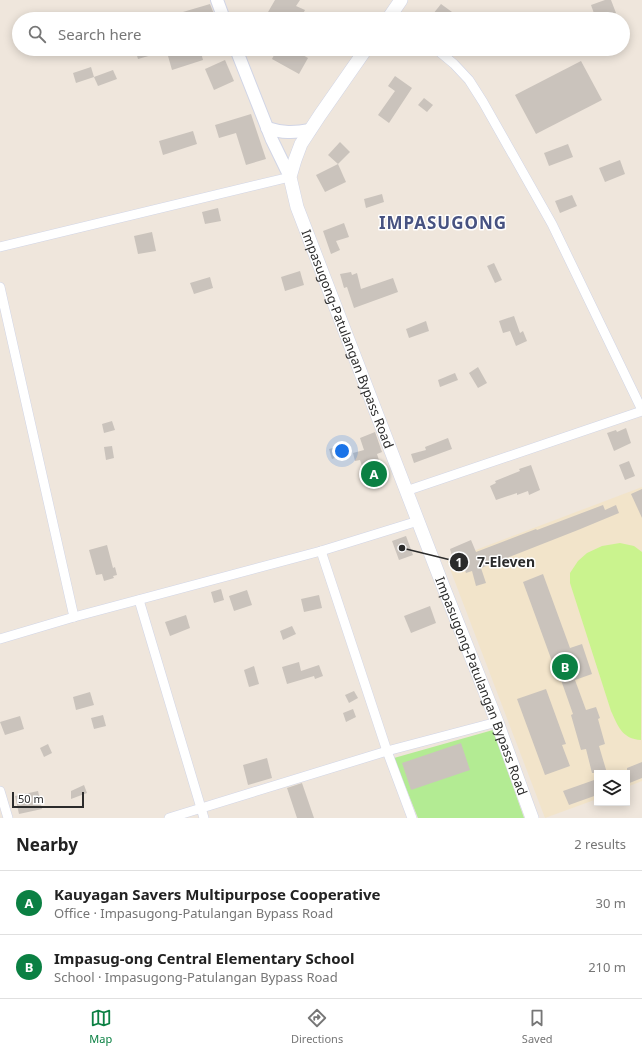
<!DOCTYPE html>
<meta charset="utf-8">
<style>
:root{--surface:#fff;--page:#f2f2f2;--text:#222;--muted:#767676;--line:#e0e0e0;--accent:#0b8043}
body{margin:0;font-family:"Noto Sans",sans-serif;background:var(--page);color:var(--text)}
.controls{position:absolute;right:12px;bottom:12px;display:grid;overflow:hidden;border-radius:0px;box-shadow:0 2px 10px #0003}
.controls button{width:36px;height:36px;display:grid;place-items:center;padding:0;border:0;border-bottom:1px solid var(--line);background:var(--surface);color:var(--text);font:20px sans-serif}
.scale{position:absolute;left:12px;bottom:10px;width:72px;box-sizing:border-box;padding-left:4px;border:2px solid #2b2b2b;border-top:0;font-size:11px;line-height:14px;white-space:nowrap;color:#2b2b2b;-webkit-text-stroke:3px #fff;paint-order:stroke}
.you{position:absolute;left:342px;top:451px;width:14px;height:14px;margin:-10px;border:3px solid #fff;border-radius:50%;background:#1a73e8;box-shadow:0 0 0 6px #1a73e833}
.badge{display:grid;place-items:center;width:26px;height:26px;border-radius:50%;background:var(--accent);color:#fff;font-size:13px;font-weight:700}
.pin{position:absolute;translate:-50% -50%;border:2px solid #fff;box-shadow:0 1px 4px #0006}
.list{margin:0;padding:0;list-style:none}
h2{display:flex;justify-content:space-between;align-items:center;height:52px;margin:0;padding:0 16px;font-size:17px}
h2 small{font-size:13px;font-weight:400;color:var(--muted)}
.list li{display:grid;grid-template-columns:26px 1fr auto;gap:12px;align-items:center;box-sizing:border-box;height:64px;padding:0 16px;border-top:1px solid var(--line)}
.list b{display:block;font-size:15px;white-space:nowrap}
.list p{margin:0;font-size:13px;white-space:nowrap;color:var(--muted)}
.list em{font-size:13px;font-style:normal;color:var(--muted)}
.icon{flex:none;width:22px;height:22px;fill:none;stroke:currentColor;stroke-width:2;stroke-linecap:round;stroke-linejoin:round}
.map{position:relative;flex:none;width:642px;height:818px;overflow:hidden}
.search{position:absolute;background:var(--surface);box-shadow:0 2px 10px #0003;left:12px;right:12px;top:12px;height:44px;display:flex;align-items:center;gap:10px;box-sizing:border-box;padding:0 14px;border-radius:22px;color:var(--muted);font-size:15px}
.sheet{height:180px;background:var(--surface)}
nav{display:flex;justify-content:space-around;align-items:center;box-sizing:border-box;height:56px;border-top:1px solid var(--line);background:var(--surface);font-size:11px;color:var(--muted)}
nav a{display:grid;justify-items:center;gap:2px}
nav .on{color:var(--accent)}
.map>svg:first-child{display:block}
</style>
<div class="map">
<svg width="642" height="818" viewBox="0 0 642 818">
<rect width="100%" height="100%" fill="#efe6dc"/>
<polygon fill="#f2e4ca" points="642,487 642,781 627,787 627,773 597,773 597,799 545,818 447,561"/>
<polygon fill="#b3eb93" points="493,730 524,818 418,818 394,758"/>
<path fill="#caf38e" d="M620 543 634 546 642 552 641 740C622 739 618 726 611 711L570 583V573L578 561 587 553 602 546Z"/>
<g fill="#cac3bc">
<polygon points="275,0 300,0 296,6 305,10 300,19 264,19"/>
<polygon points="605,0 611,0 616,13 600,19 596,19 591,5"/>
<polygon points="210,4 216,19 167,19 166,17"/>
<polygon points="441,4 452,12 447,19 439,19 433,14"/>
<polygon points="135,49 165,49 166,51 138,59"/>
<polygon points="166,49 200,49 203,60 172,70"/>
<polygon points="265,49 303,49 301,54 308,58 299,74 272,59 274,55"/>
<polygon points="225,60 234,81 214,90 205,69"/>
<polygon points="581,61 602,100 536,134 515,95"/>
<polygon points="91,67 94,77 76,83 73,73"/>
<polygon points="113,70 117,79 98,86 94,77"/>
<polygon points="395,76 412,88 389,123 378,115 395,91 388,86"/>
<polygon points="424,98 433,105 427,112 418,105"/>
<polygon points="251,114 266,159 246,165 236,133 219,138 215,125"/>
<polygon points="193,131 197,144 163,155 159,141"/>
<polygon points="340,142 350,152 338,164 328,155"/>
<polygon points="568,144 573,157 549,166 544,153"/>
<polygon points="620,160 625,174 605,182 599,168"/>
<polygon points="338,164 346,182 325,192 316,175"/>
<polygon points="382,194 384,202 366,208 364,199"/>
<polygon points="572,195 577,206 560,213 555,201"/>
<polygon points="218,208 221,221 205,224 202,212"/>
<polygon points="344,223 349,237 336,241 340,250 331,254 323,231"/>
<polygon points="152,232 156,251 138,254 134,236"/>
<polygon points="494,263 502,280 495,283 487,266"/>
<polygon points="300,271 304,285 285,291 281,277"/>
<polygon points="351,272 352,275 357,273 361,289 393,278 398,292 354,308 347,287 344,288 340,274"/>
<polygon points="210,277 213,288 194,294 190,283"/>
<polygon points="514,316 520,333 523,331 527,341 516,346 510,331 503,333 499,321"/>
<polygon points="426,321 429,331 409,338 406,329"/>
<polygon points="478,367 487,383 478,388 469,373"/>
<polygon points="455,373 458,380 440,387 438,380"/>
<polygon points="112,421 115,430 104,433 102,424"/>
<polygon points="626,428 631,443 614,451 607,433 616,430 617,432"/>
<polygon points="375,432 382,452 377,454 385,479 368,485 360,460 355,461 353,453 364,450 360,438"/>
<polygon points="448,438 452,449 414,463 411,454 426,450 425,447"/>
<polygon points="112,446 114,458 106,460 104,447"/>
<polygon points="337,447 340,456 332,459 329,449"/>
<polygon points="629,461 635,476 625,480 619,465"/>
<polygon points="531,465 540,490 529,495 528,491 517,495 517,493 496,500 490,486 496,483 495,481 520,471 519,469"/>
<polygon points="642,489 642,518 631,494"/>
<polygon points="603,505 605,510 616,505 619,513 578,530 481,568 486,583 476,586 472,571 466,573 458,553 452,556 450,549 471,540 476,552 536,529 537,530"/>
<polygon points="406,536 413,555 399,560 392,541"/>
<polygon points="107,545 113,568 115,567 117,575 113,576 114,578 104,581 102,574 96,575 89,550"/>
<polygon points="543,574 570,648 582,644 592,674 575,680 586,710 596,707 600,718 598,719 605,744 599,746 607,773 592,773 586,749 581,750 571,715 573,714 555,663 553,664 523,582"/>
<polygon points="221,589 224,600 214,603 211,592"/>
<polygon points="247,590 252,605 234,611 229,596"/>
<polygon points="319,595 322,608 304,612 301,599"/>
<polygon points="430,606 436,623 411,633 404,616"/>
<polygon points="186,615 190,628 170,636 165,622"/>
<polygon points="292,626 296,634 283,640 280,631"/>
<polygon points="299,662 301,671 319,665 323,676 315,679 314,676 287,684 282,667"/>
<polygon points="254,666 259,684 249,687 244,670"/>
<polygon points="546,689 566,744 562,745 570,766 545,775 517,699"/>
<polygon points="354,691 358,698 349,703 345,695"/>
<polygon points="90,692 94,705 76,710 73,697"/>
<polygon points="353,709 356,717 346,722 343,713"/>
<polygon points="103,715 106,726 94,729 91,718"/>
<polygon points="20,716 24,729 5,735 0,722"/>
<polygon points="461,743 470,770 411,790 402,763"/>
<polygon points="48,744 52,753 44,757 40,748"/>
<polygon points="267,758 272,778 248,785 243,765"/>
<polygon points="642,762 642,778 627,784 627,768"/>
<polygon points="597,779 597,795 569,805 563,791"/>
<polygon points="302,783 314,818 297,818 287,788"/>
<polygon points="84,785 87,793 71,799 71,791"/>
<polygon points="38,791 42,809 19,814 15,796"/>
</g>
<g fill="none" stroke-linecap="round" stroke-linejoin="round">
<defs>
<g id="minor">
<polyline points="393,12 401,19"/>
<polyline points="436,49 454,64 469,80 483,102 552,224 642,410"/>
<polyline points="0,247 290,177"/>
<polyline points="0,287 74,617"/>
<polyline points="406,491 642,411"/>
<polyline points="321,551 387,751 412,818"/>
<polyline points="139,600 204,818"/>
<polyline points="0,639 74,617 321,551 418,521"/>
<polyline points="0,791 8,818"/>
<polyline points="169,818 387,751 497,722"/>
</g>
<g id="tertiary">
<polyline points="217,0 224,19"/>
<polyline points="236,49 272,140 290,177"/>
<path d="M267 128C282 133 294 133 310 130"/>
</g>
<g id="secondary">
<polyline points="388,19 401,0"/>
<path id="s1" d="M366 49 320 115 301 144 295 160 290 177 297 207 443 586 497 722 532 818"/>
</g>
</defs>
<use href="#minor" stroke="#d1d5e6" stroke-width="10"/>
<use href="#tertiary" stroke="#d1d5e6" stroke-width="14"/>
<use href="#secondary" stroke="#d1d5e6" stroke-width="14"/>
<use href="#minor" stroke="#fff" stroke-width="9"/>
<use href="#tertiary" stroke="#fff" stroke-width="12"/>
<use href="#secondary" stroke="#fff" stroke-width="13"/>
</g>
<g text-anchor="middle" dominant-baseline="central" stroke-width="3" stroke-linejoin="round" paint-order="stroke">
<g font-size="13" fill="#2b2b2b" stroke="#fff">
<text stroke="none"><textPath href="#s1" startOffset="322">Impasugong-Patulangan Bypass Road</textPath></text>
<text stroke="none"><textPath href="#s1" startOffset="694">Impasugong-Patulangan Bypass Road</textPath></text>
</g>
<g font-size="17" font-weight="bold" letter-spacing="1" fill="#475281" stroke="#fff">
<text x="443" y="222">IMPASUGONG</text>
</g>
</g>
<path fill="none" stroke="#2b2b2b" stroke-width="1.5" d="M402 548L459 562"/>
<g fill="#2b2b2b" stroke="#fff" stroke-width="1.5">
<circle cx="402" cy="548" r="4"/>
<circle cx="459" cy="562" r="10"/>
</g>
<g font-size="12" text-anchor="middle" font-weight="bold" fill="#fff">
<text x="459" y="567">1</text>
</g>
<g font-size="14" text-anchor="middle" font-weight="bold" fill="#2b2b2b" stroke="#fff" stroke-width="3" stroke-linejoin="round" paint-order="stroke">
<text x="506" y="567">7-Eleven</text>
</g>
</svg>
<div class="controls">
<button><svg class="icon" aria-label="layers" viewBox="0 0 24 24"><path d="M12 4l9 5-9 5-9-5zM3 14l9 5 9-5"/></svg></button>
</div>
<div class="scale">50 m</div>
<div class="you"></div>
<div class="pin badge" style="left:374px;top:474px">A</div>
<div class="pin badge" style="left:565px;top:667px">B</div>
<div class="search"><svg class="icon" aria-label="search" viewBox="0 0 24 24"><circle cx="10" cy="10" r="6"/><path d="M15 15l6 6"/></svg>Search here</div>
</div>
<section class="sheet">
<h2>Nearby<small>2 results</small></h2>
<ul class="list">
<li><span class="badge">A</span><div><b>Kauyagan Savers Multipurpose Cooperative</b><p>Office · Impasugong-Patulangan Bypass Road</p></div><em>30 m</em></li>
<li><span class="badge">B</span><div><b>Impasug-ong Central Elementary School</b><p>School · Impasugong-Patulangan Bypass Road</p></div><em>210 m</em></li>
</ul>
</section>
<nav>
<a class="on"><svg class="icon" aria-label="map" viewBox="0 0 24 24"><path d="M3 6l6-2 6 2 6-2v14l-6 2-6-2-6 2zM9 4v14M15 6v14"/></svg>Map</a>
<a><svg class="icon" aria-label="directions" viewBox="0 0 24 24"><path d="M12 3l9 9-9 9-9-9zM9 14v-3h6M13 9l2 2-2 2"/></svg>Directions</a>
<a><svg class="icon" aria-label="saved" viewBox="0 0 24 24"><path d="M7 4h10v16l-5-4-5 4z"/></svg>Saved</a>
</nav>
